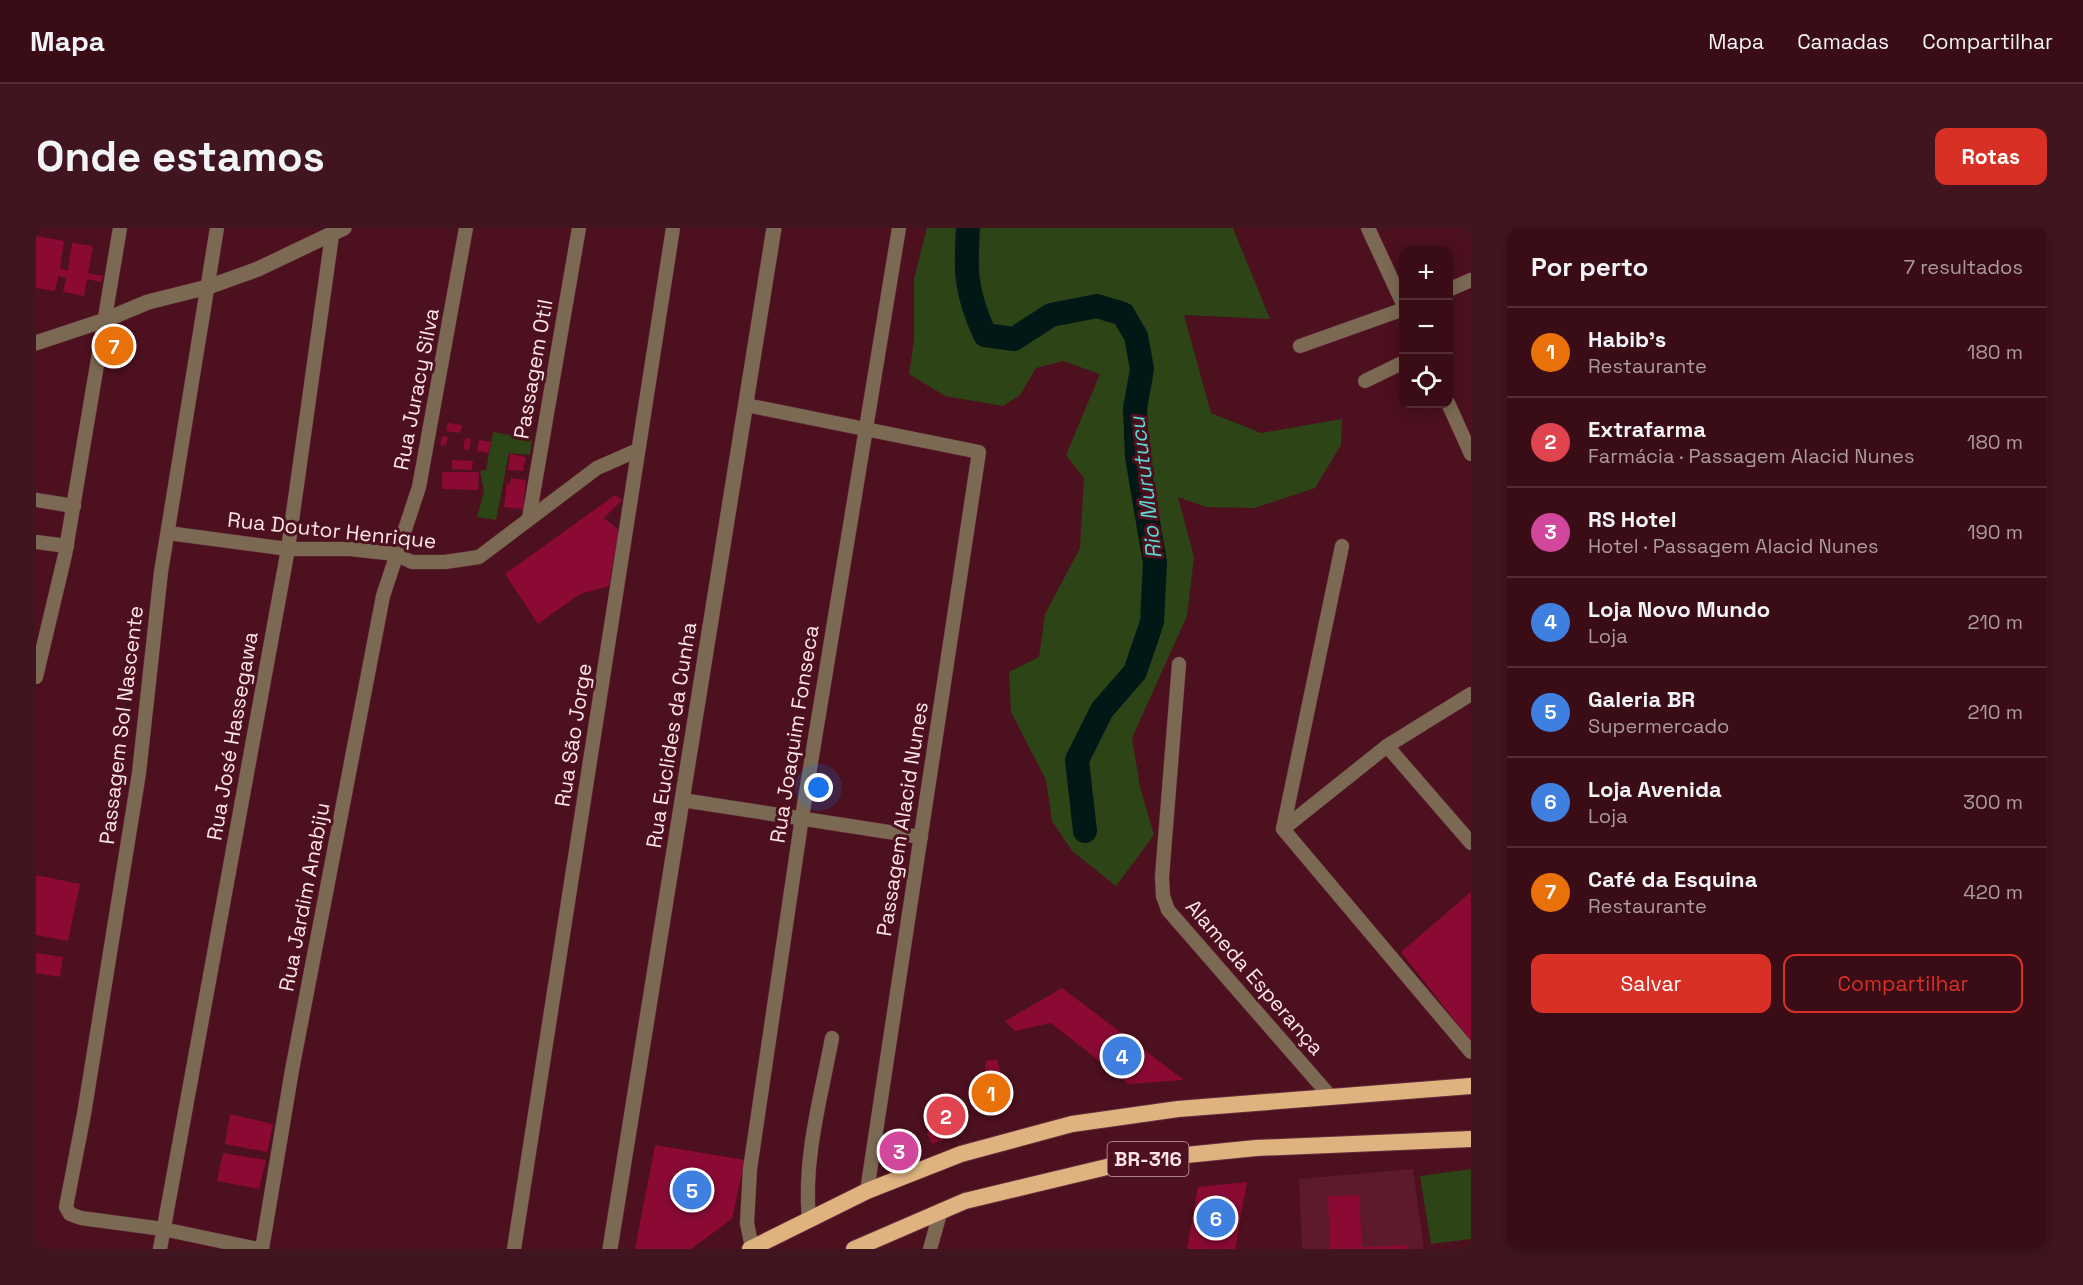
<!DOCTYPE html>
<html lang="pt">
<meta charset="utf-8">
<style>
:root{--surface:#390c16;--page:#40151f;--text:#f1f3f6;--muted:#ab9ba1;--line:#532c35;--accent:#d93025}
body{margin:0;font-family:"Space Grotesk",sans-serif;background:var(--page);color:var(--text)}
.controls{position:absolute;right:18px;top:18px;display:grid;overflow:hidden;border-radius:12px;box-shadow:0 3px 15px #0003}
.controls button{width:54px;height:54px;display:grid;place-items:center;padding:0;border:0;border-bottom:2px solid var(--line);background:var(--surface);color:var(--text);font:30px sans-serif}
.you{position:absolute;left:783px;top:560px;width:21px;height:21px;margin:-15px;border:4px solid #fff;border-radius:50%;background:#1a73e8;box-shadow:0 0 0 9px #1a73e833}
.badge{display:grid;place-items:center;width:39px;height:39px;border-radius:50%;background:var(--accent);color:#fff;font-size:20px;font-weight:700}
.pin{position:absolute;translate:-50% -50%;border:3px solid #fff;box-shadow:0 2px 6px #0006}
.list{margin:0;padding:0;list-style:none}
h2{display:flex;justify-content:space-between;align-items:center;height:78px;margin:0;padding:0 24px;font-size:26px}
h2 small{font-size:20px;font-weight:400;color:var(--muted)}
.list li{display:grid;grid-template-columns:39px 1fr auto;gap:18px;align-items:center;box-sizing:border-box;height:90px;padding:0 24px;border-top:2px solid var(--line)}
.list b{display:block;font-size:22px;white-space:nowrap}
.list p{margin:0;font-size:20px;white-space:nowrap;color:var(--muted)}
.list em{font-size:20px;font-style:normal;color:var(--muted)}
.actions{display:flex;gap:12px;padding:18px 24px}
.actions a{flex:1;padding:14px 0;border:2px solid var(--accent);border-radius:12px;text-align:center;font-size:21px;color:var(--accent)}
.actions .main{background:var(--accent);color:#fff}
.icon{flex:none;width:33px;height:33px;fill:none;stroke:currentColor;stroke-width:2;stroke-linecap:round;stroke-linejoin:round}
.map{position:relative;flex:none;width:1435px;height:1021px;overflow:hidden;border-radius:12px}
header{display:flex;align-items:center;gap:36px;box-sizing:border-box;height:84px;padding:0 30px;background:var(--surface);border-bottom:2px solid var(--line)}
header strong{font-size:28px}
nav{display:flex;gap:33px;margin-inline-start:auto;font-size:21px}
.intro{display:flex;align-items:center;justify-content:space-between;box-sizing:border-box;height:144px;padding:0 36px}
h1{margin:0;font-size:42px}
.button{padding:15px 27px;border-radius:12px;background:var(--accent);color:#fff;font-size:21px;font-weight:700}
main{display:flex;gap:36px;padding:0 36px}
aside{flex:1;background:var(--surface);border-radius:12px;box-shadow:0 3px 15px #0003}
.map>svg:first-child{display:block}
</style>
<header>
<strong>Mapa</strong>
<nav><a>Mapa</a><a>Camadas</a><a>Compartilhar</a></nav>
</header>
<div class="intro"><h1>Onde estamos</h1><a class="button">Rotas</a></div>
<main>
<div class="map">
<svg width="1435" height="1021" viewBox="0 0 1435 1021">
<rect width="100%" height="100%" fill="#4c101e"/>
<polygon fill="#5d1a2b" points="1377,941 1388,1021 1266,1021 1263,951"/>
<g fill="#2d4416">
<polygon points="891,0 1197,0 1234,91 1148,87 1175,185 1225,205 1306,191 1305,217 1279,260 1219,280 1170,279 1142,269 1158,329 1151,388 1096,510 1104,559 1118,607 1080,658 1036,623 1016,593 1010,552 975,484 973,444 1003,429 1009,386 1044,320 1048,250 1030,227 1064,146 1027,133 1000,140 984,167 967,178 909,168 873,146 878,113 878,51"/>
<polygon points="457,204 496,211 494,227 473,225 460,292 441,289 448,263 444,243 450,242"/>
<polygon points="1435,941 1435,1011 1395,1016 1384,948"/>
</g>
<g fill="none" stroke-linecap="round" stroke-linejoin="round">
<path stroke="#011817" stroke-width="24" d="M932 0C929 45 930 65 949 107L978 111 1015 87 1061 78 1087 86 1100 108 1106 141 1099 181 1101 229 1119 335 1116 394 1099 444 1066 482 1041 532 1049 603"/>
</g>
<g fill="#8a0a34">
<polygon points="0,8 28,13 24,40 32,43 36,15 57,18 52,45 68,48 65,54 51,51 48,68 27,64 30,50 22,48 19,63 0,60"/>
<polygon points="412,195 426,197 424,205 410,203"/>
<polygon points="406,208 412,209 410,218 404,217"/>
<polygon points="429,210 435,211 433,222 427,221"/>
<polygon points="443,212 455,214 453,225 441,223"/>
<polygon points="474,226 490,229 487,243 472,242"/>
<polygon points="416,232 437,233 436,242 416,241"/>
<polygon points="406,244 443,244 442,262 406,261"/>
<polygon points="475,250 490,252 487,281 468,279 471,255 474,256"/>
<polygon points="579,267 586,272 568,290 583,302 573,358 544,366 502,396 469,346"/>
<polygon points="0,647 44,656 32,713 0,707"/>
<polygon points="1435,664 1435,813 1365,724"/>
<polygon points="0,725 27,729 24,749 0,745"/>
<polygon points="1026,760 1148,852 1092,856 1015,795 979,803 969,793"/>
<polygon points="961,831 974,881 948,887 946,878 940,879 939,847 948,851 950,833"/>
<polygon points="900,867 924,871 926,904 896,916 891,906"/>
<polygon points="194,886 237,896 231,924 189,916"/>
<polygon points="619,917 709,932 696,991 655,1021 599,1021"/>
<polygon points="187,925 230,932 223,961 181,953"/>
<polygon points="1211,954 1199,1021 1151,1021 1162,959"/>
<polygon points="1323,967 1326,1019 1371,1017 1371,1021 1294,1021 1292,968"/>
</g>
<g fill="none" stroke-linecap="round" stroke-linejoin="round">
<defs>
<g id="minor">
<polyline points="181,0 125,344 103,545 48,886 30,979 34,986 45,990 127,1001 222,1021"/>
<polyline points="1332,0 1368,78"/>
<polyline points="1412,62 1435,52"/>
<polyline points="1264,118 1368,81"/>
<polyline points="1329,153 1368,134"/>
<polyline points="1412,175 1435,226"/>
<polyline points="710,177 943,224 831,963"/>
<polyline points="0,272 38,278"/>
<polyline points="493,290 543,0"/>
<polyline points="132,305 252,321 314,321 359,326 376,334 409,334 443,329 561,240 602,222"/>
<polyline points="0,314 31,318"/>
<polyline points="1143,436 1126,649 1127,668 1132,682 1294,868"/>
<polyline points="0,449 29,327 84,0"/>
<polyline points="1351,518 1435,615"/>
<polyline points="646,572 885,609"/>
<polyline points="1247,601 1435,824"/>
<polyline points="1247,601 1306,318"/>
<polyline points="1247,601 1351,518 1435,466"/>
<path d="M773 991C767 931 785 869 796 810"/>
<polyline points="716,1020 711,995 714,941 766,589 863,0"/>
<polyline points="124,1021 252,321 297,0"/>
<polyline points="226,1021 256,842 347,368 383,259 430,0"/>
<polyline points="478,1021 637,0"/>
<polyline points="894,1021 905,982"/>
</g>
<g id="tertiary">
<polyline points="0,115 69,92 112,74 172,59 222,41 308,0"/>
<polyline points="574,1021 738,0"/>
</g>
<g id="trunk">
<polyline points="714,1021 831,963 925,926 1036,896 1142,881 1435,858"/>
<polyline points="818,1021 929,973 1100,932 1220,920 1435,911"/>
</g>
</defs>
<use href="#minor" stroke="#652e3a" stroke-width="15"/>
<use href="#tertiary" stroke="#652e3a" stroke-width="16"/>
<use href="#trunk" stroke="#652e3a" stroke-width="18"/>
<use href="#minor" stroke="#7b6953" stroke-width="14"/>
<use href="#tertiary" stroke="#7b6953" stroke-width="15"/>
<use href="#trunk" stroke="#deb380" stroke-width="16"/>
</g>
<g text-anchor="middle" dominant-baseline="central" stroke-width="6" stroke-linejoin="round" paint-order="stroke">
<rect fill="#4c101e" stroke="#c8a5ab" stroke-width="1.5" x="1071.5" y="914" width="81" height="34" rx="4.5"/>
<g font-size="20" font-weight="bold" fill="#fde5e7">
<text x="1112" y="931">BR-316</text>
</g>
<g font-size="21" fill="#fde5e7" stroke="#4c101e">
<text transform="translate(497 141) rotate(-80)">Passagem Otil</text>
<text transform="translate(380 161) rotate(-79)">Rua Juracy Silva</text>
<text transform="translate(296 302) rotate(6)">Rua Doutor Henrique</text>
<text transform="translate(85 497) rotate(-83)">Passagem Sol Nascente</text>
<text transform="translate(758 506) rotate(-81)">Rua Joaquim Fonseca</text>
<text transform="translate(537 507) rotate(-81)">Rua São Jorge</text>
<text transform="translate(635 507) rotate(-81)">Rua Euclides da Cunha</text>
<text transform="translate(196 508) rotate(-80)">Rua José Hassegawa</text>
<text transform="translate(866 591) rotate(-81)">Passagem Alacid Nunes</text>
<text transform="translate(268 669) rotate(-79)">Rua Jardim Anabiju</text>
<text transform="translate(1219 749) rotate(49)">Alameda Esperança</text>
</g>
<g font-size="22" font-style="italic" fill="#59d9d3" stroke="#4c101e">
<text transform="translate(1109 260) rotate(-97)">Rio Murutucu</text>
</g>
</g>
</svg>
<div class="controls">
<button>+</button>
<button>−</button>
<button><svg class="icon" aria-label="locate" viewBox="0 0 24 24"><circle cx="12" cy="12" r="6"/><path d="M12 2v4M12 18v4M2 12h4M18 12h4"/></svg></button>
</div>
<div class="you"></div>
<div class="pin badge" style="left:955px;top:865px;background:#e8710a">1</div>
<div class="pin badge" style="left:910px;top:888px;background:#e0444e">2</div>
<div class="pin badge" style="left:863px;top:923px;background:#d1479c">3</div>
<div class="pin badge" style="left:1086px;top:828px;background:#3f7fe0">4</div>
<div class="pin badge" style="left:656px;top:962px;background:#3f7fe0">5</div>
<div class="pin badge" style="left:1180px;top:990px;background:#3f7fe0">6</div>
<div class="pin badge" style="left:78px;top:118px;background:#e8710a">7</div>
</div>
<aside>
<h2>Por perto<small>7 resultados</small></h2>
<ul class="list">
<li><span class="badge" style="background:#e8710a">1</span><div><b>Habib's</b><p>Restaurante</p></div><em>180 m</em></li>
<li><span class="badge" style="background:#e0444e">2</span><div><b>Extrafarma</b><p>Farmácia · Passagem Alacid Nunes</p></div><em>180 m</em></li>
<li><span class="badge" style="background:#d1479c">3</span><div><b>RS Hotel</b><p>Hotel · Passagem Alacid Nunes</p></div><em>190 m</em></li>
<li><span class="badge" style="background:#3f7fe0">4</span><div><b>Loja Novo Mundo</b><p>Loja</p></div><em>210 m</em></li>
<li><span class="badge" style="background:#3f7fe0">5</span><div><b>Galeria BR</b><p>Supermercado</p></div><em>210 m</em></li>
<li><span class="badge" style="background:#3f7fe0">6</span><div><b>Loja Avenida</b><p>Loja</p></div><em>300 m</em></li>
<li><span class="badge" style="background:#e8710a">7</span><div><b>Café da Esquina</b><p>Restaurante</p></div><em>420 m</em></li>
</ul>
<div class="actions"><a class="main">Salvar</a><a>Compartilhar</a></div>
</aside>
</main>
